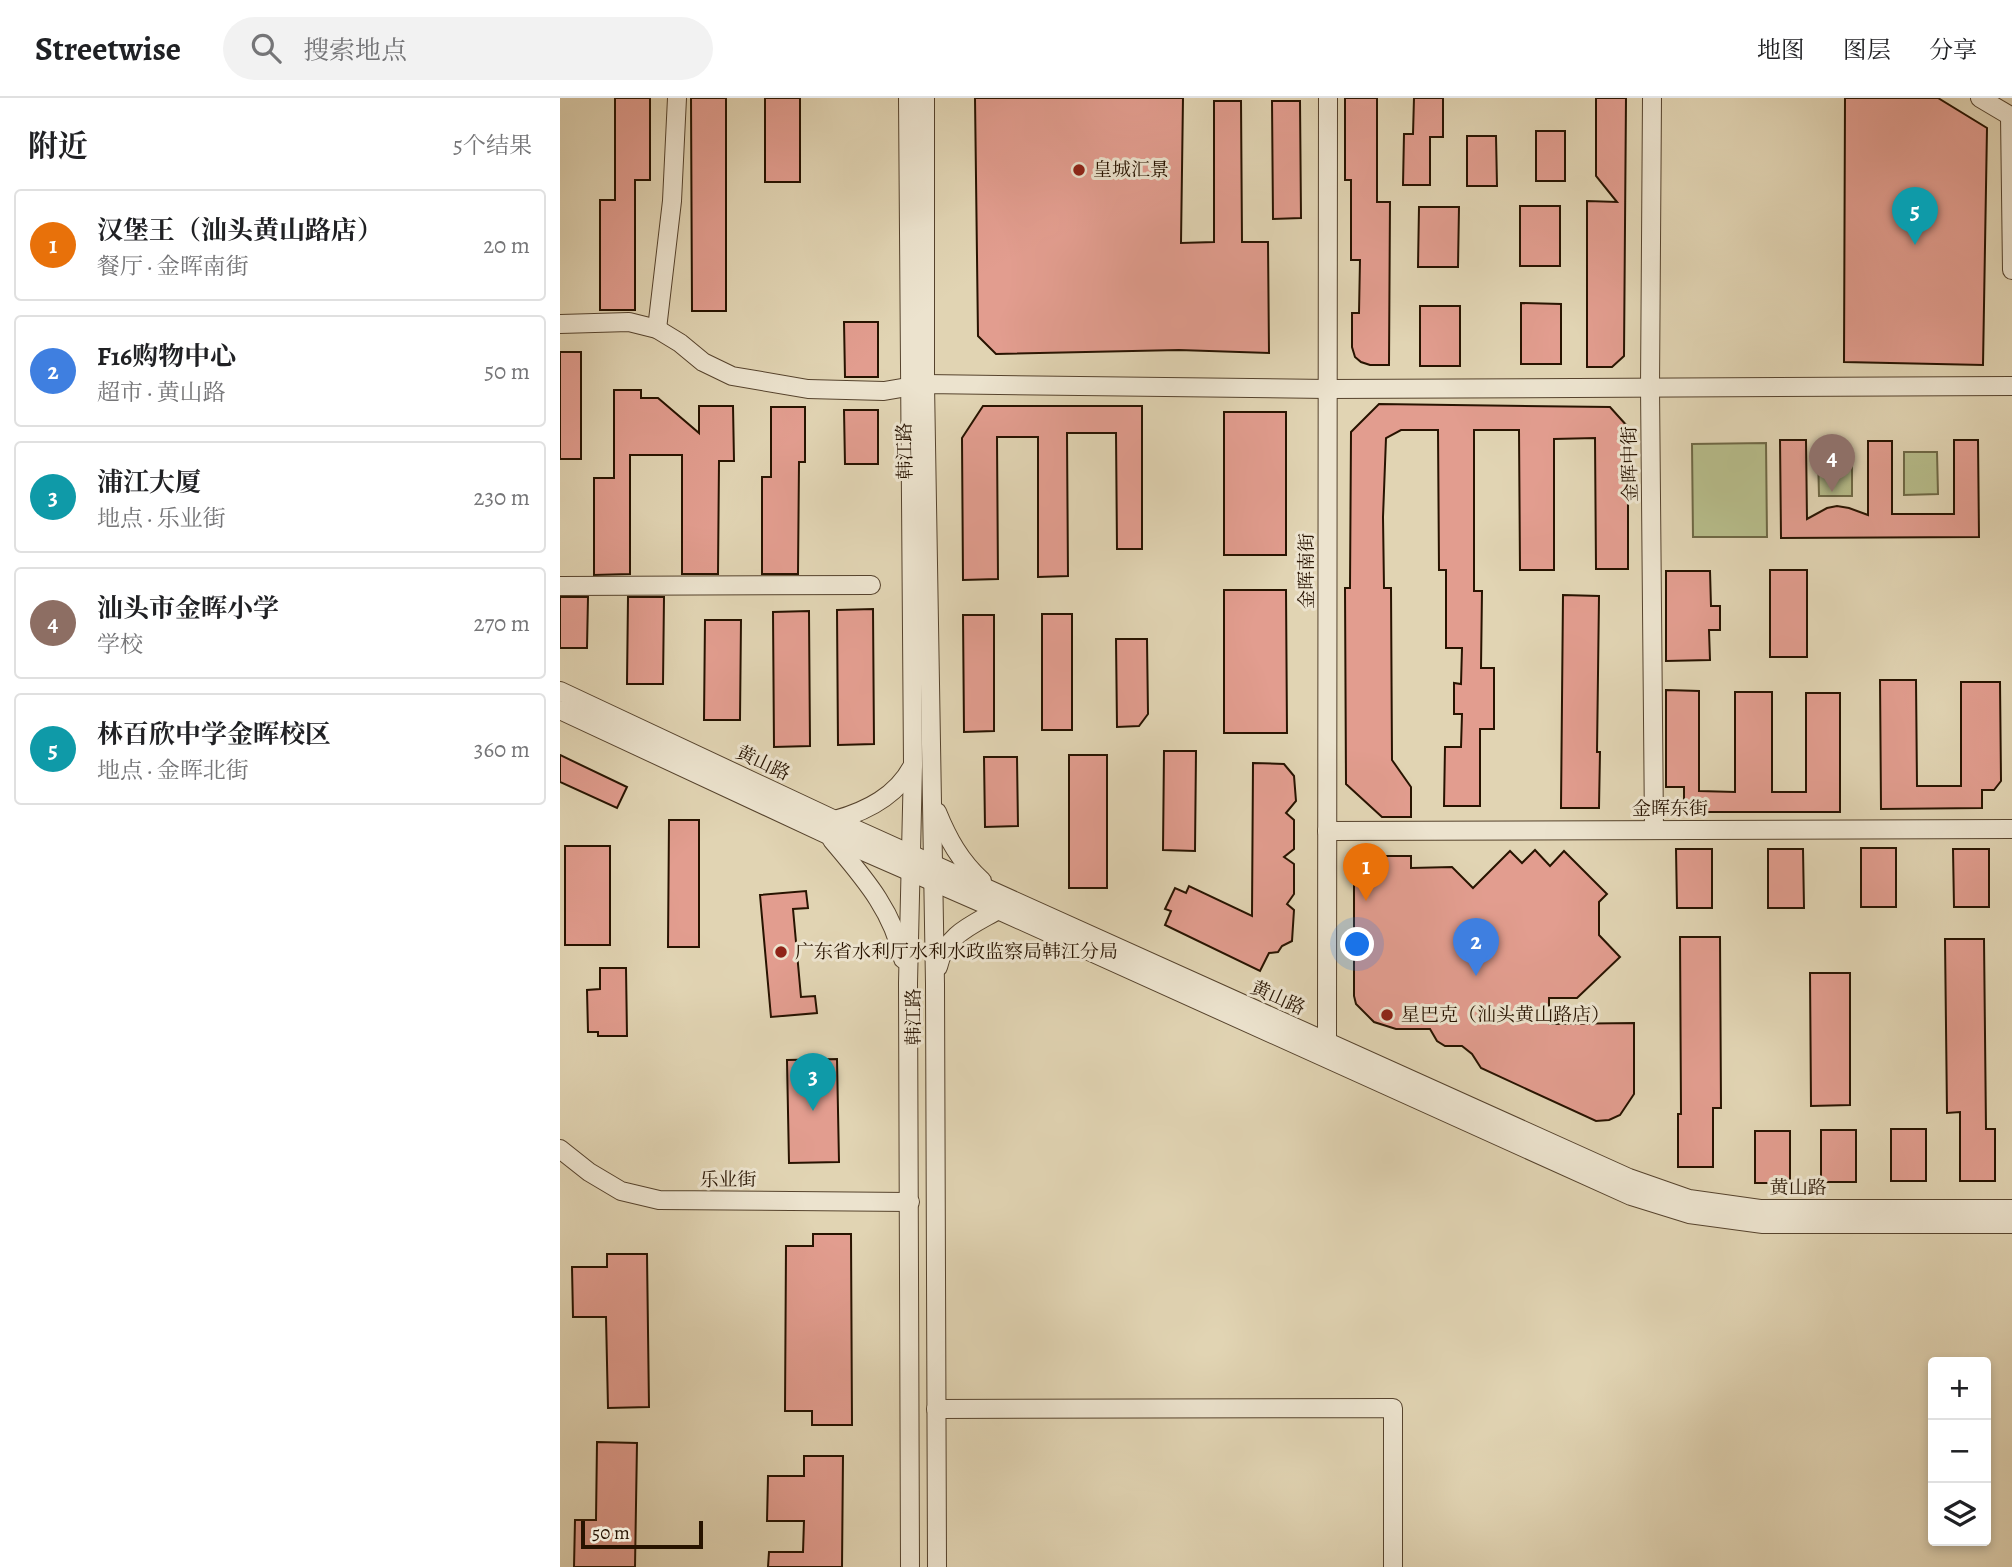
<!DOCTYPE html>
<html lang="zh">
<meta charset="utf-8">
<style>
:root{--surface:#fff;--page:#f2f2f2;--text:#202124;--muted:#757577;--line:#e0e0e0;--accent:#8f2418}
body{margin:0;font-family:Alegreya,"Noto Serif SC",serif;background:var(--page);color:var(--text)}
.controls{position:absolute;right:21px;bottom:21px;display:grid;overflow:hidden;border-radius:7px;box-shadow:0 4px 10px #0003}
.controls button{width:63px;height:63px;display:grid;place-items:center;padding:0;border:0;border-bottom:2px solid var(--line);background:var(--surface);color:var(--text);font:35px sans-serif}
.scale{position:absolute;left:21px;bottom:18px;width:122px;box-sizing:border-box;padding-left:7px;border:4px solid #271300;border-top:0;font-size:19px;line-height:24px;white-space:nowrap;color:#271300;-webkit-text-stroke:5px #ece3ce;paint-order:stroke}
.you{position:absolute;left:798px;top:847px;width:24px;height:24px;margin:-18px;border:5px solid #fff;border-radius:50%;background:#1a73e8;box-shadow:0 0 0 10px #1a73e833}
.badge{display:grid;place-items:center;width:46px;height:46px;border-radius:50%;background:var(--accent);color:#fff;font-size:23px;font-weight:700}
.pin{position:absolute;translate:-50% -58px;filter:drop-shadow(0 2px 4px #0008)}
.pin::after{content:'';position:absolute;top:37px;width:24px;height:21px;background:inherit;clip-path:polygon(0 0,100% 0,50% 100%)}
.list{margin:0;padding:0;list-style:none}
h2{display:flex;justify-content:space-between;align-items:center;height:91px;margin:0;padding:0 28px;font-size:30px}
h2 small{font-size:23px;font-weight:400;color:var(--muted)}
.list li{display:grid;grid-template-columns:46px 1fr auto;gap:21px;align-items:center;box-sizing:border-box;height:112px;margin:0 14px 14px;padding:0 14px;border:2px solid var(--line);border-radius:7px}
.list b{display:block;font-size:26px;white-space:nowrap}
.list p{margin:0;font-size:23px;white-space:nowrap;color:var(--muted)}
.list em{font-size:23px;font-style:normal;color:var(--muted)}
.icon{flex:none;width:38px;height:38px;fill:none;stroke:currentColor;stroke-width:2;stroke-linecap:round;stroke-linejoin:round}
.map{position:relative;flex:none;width:1452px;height:1469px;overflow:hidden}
header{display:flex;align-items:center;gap:42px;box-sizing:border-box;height:98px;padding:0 35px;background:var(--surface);border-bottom:2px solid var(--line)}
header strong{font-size:33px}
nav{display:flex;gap:38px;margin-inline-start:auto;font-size:24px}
.search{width:490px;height:63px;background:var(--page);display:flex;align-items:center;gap:18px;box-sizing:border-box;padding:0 24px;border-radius:38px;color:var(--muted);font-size:26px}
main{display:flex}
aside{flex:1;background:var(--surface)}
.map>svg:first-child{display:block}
</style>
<header>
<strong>Streetwise</strong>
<div class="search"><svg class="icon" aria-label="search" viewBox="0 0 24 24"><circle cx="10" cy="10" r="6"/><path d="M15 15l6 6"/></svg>搜索地点</div>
<nav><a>地图</a><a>图层</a><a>分享</a></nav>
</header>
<main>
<aside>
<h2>附近<small>5个结果</small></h2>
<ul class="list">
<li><span class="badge" style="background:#e8710a">1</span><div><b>汉堡王（汕头黄山路店）</b><p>餐厅 · 金晖南街</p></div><em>20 m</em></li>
<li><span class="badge" style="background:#3f7fe0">2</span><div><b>F16购物中心</b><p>超市 · 黄山路</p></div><em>50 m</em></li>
<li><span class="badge" style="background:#0f9aa8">3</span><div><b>浦江大厦</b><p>地点 · 乐业街</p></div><em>230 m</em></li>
<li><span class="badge" style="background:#8d6e63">4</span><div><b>汕头市金晖小学</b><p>学校</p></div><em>270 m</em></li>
<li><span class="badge" style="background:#0f9aa8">5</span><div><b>林百欣中学金晖校区</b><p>地点 · 金晖北街</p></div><em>360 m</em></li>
</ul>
</aside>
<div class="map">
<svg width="1452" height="1469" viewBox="0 0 1452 1469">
<rect width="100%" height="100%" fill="#e1d4b3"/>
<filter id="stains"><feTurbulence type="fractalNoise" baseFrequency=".00286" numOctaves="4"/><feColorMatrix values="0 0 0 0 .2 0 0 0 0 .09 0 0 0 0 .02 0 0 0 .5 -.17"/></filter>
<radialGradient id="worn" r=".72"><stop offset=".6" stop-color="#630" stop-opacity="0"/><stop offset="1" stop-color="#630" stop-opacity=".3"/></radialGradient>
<g fill="#b6bc8a" stroke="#6e6845" stroke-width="2">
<polygon points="1206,345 1207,439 1133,439 1132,346"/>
<polygon points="1344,354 1377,354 1378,396 1344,397"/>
<polygon points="1292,355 1292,398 1259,398 1258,356"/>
</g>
<g fill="#e29d8f" stroke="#271300" stroke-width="2">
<polygon points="55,0 90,0 90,82 75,82 75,212 40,212 40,102 55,102"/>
<polygon points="131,0 166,0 166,213 132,213"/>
<rect x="205" y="0" width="35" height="84"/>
<polygon points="415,0 623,0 621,145 654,144 654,3 681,3 682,144 708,144 709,255 619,252 436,256 418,238"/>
<polygon points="785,0 817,0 817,104 830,104 829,267 810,267 801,264 795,259 792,249 792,215 799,215 800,162 791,162 791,82 785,82"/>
<polygon points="854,0 883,0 883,39 870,39 870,87 843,87 844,36 853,36"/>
<polygon points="1036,0 1066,0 1064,258 1052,269 1027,269 1027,103 1057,104 1036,78"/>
<polygon points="1285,0 1378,0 1427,30 1423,267 1284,264"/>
<polygon points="712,3 740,3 741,120 713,121"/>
<rect x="976" y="33" width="29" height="50"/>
<polygon points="907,38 936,38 937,88 907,88"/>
<rect x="960" y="108" width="40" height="60"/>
<polygon points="859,109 899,109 898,169 858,169"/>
<polygon points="961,205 1001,206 1001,266 961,266"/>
<rect x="860" y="208" width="40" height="60"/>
<polygon points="284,224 318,224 318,279 285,279"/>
<rect x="0" y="254" width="21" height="107"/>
<polygon points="54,292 81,292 81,300 98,300 139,335 139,308 173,308 174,363 159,363 158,476 122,476 122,357 70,357 70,476 34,477 34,380 54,380"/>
<polygon points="819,306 1050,309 1068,329 1068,471 1036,471 1035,340 994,341 994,472 960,472 959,332 914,332 914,493 922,493 921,570 934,570 934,631 920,631 920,708 884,708 885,649 901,649 902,616 894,616 894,585 901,586 902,550 886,550 886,472 879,472 878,332 841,332 826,340 823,419 824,490 831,490 832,662 851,689 851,719 822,719 786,686 785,490 790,490 791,334"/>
<polygon points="423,308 582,308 582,451 557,451 556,335 507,335 508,478 478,479 478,339 437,339 438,481 403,482 402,340"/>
<polygon points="211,309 245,309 245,364 239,364 238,476 202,476 202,379 211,379"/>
<polygon points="284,312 318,312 318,366 285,366"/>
<rect x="664" y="314" width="62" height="143"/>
<polygon points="1220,342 1246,342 1247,421 1267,410 1277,408 1289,410 1308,417 1308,343 1332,343 1332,416 1394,416 1394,342 1418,342 1419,439 1221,440"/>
<rect x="1210" y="472" width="37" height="87"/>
<polygon points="1106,473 1150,473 1151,508 1160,508 1160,532 1149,532 1150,562 1106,563"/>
<polygon points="664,492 726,492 727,635 664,635"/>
<polygon points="1003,497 1039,498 1037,654 1040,654 1039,710 1001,710"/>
<polygon points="0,499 28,499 27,550 0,550"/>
<polygon points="68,499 104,499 103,586 67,586"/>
<polygon points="313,511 314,646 278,647 277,512"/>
<polygon points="249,513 250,648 214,649 213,514"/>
<rect x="482" y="516" width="30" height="116"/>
<polygon points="403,517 434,517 434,633 404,634"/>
<polygon points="145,522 181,522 180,622 144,622"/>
<polygon points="556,541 587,541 588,616 579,628 557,629"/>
<polygon points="1320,582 1356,582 1357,688 1401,688 1401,584 1440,584 1441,683 1434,692 1422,692 1422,710 1321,711"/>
<polygon points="1106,592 1139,593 1139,693 1175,694 1175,594 1212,594 1212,694 1246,694 1246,595 1280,595 1280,714 1124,714 1124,689 1106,689"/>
<polygon points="604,653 636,653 635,753 603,752"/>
<polygon points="0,657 67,689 57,710 0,684"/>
<rect x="509" y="657" width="38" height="133"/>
<polygon points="424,659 457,659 458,728 425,729"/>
<polygon points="693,665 724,666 734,678 736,703 726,715 734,722 734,751 724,759 734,766 734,796 727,806 734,812 732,843 722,848 718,854 709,855 700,873 605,827 611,813 605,811 615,790 626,795 629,788 692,818"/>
<polygon points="109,722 139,722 139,849 108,849"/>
<rect x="5" y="748" width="45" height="99"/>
<rect x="1301" y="750" width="35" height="59"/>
<polygon points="1116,751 1152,751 1152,810 1117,810"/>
<polygon points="1208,751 1243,751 1244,810 1208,810"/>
<polygon points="1393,751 1429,751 1429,809 1394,809"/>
<polygon points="975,752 990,768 1004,753 1047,796 1039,804 1039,837 1060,859 1017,900 989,900 989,926 1074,925 1074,996 1060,1017 1049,1022 1036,1023 921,970 912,956 902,948 885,948 877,943 870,931 836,931 814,924 796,906 794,898 794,786 797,773 801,766 816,758 851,758 851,770 892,769 913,790 950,753 962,765"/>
<polygon points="246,793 248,810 233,811 241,899 255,898 257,915 211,919 200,797"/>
<polygon points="1120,839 1160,839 1161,1010 1153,1010 1153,1069 1118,1069 1118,1016 1121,1016"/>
<polygon points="1385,841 1424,841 1426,1031 1435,1031 1435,1083 1400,1083 1400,1014 1387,1015"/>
<polygon points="40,870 66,870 67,938 38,938 38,934 28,934 27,892 40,891"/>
<polygon points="1250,875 1290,875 1290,1007 1251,1008"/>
<polygon points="277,961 279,1064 229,1065 227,962"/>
<rect x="1331" y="1031" width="35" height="52"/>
<rect x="1261" y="1032" width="35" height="52"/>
<rect x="1195" y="1033" width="35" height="52"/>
<polygon points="253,1136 291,1136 292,1327 252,1327 252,1313 225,1313 226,1148 253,1148"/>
<polygon points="47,1156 87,1156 89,1309 48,1310 46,1219 13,1219 12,1169 47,1169"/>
<polygon points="37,1344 77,1345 75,1469 14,1469 15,1422 36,1422"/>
<polygon points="244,1358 283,1358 282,1469 208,1469 209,1454 243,1454 244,1423 207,1423 208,1378 244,1378"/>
</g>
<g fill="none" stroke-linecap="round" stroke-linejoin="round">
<defs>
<g id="minor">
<polyline points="348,0 353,667 348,885 350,1469"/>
<polyline points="365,0 365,286 375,886 377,1469"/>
<polyline points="1092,0 1090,289 1094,732"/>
<polyline points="1420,0 1452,19"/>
<polyline points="1450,18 1452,172"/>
<polyline points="0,226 69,224 97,231 120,245 143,264 172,278 248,291 324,293 365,286 768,291 1452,288"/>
<polyline points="97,231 112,103 117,0"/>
<polyline points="0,488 311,487"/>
<polyline points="0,593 275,722 1069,1080 1129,1101 1200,1111 1452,1111"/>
<polyline points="0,612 296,750 438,812 1071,1098 1129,1116 1203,1126 1452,1126"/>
<path d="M377 714C388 741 400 763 422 783"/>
<path d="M275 722C307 713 337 698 353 667"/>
<polyline points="767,733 1452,731"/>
<path d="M272 742C303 779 333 812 343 861"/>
<path d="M378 869C385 837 412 827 438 812"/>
<polyline points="767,945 768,0"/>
<polyline points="0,1051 29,1074 61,1093 99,1102 350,1104"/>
<polyline points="376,1311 833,1310 833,1469"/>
</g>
</defs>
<use href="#minor" stroke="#56432d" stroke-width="20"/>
<use href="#minor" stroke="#ece3ce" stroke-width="18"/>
</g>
<g fill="#8f2418" stroke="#ece3ce" stroke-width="2.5">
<circle cx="519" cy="72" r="7"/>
<circle cx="221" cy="854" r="7"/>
<circle cx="827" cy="917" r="7"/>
</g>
<g text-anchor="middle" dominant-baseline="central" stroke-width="6" stroke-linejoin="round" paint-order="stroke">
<g font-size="19" fill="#271300" stroke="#ece3ce" text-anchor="start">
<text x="533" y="72">皇城汇景</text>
<text x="235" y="854">广东省水利厅水利水政监察局韩江分局</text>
<text x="841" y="917">星巴克（汕头黄山路店）</text>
</g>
<g font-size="19" fill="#271300" stroke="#ece3ce">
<text transform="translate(345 353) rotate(-91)">韩江路</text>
<text transform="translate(1070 366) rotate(-91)">金晖中街</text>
<text transform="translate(747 473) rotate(-90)">金晖南街</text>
<text transform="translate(203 665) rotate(25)">黄山路</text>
<text x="1110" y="711">金晖东街</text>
<text transform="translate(718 900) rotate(24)">黄山路</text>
<text transform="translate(354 919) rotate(-90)">韩江路</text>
<text x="168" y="1082">乐业街</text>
<text x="1238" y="1090">黄山路</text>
</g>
</g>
<rect width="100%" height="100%" filter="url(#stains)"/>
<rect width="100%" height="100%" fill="url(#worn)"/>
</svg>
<div class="controls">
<button>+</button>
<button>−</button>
<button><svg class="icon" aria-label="layers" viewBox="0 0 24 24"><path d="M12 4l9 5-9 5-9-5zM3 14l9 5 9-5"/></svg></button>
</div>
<div class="scale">50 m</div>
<div class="you"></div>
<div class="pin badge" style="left:806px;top:803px;background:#e8710a">1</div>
<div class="pin badge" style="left:916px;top:878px;background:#3f7fe0">2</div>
<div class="pin badge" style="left:253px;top:1013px;background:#0f9aa8">3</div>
<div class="pin badge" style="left:1272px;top:394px;background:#8d6e63">4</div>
<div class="pin badge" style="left:1355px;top:147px;background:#0f9aa8">5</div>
</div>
</main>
